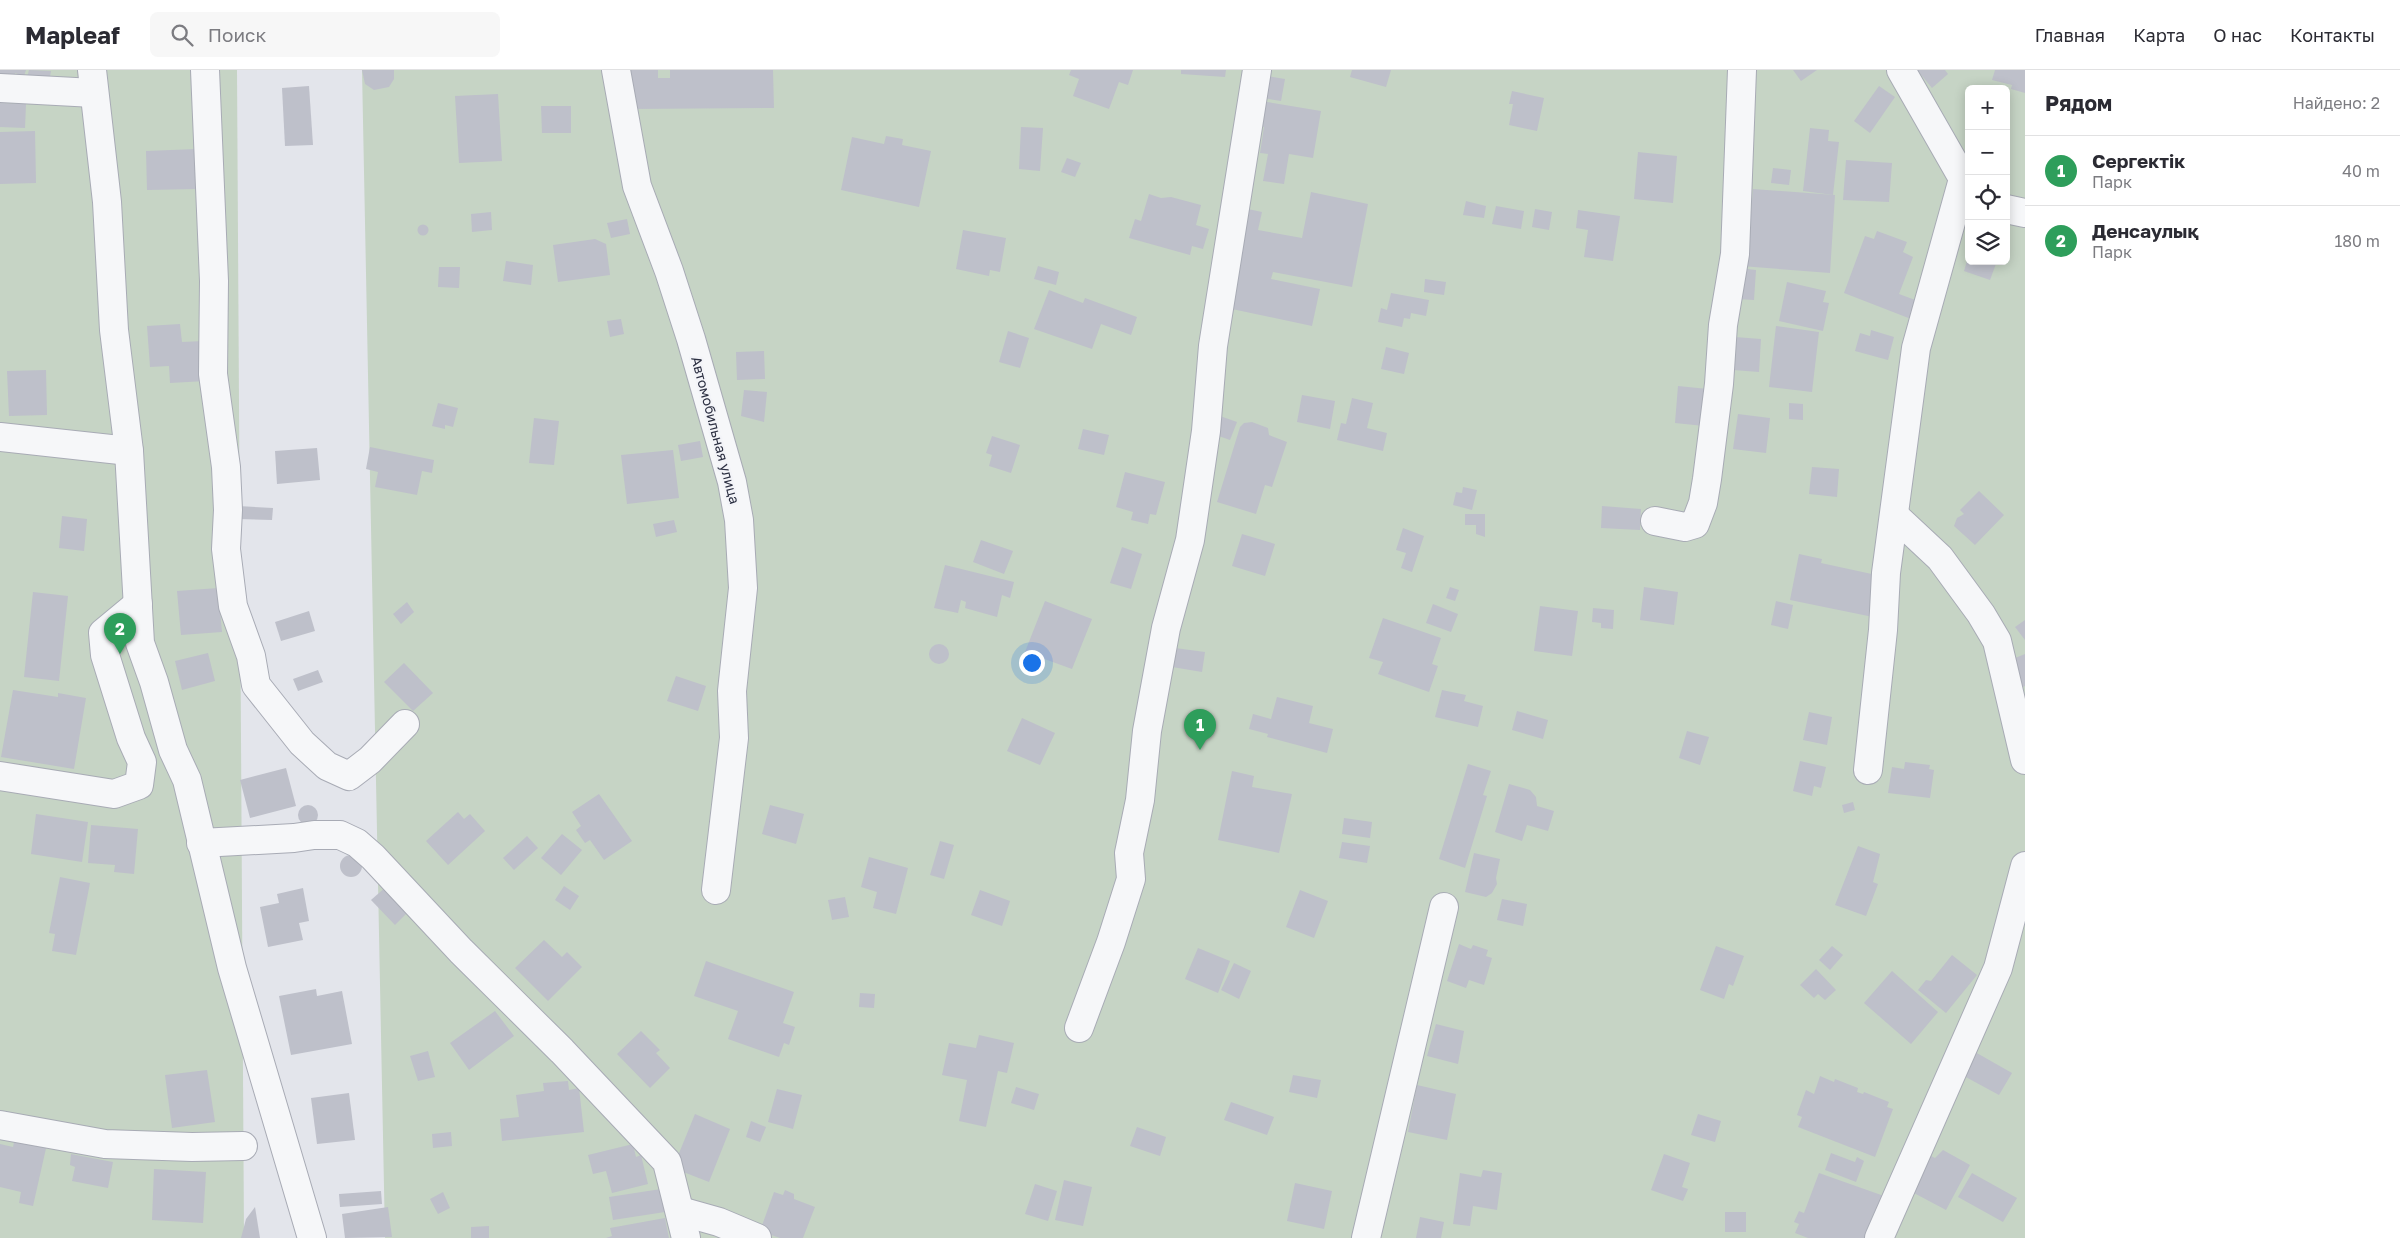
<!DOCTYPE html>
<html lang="ru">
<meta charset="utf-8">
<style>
:root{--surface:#fff;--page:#f7f7f7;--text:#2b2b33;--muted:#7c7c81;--line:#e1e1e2;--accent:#c85150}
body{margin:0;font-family:"Golos Text",sans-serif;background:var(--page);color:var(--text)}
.controls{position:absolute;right:15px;top:15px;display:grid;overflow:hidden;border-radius:8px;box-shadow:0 2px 12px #0003}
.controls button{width:45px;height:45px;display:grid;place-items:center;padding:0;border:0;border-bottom:1px solid var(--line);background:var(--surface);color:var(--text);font:25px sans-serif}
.you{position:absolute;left:1031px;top:592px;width:18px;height:18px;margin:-12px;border:4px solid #fff;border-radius:50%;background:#1a73e8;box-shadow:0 0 0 8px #1a73e833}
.badge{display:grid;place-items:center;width:32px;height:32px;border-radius:50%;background:var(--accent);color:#fff;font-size:16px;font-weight:700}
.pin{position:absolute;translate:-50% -41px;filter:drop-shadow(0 1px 2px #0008)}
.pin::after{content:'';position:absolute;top:26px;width:18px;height:15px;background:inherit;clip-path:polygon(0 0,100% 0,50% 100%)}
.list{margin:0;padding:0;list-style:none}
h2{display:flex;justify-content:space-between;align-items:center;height:65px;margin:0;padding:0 20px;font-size:21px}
h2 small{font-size:16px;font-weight:400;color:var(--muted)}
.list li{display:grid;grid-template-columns:32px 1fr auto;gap:15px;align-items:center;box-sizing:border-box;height:70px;padding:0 20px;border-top:1px solid var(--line)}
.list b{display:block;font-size:19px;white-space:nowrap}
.list p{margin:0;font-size:16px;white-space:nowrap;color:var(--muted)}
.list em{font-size:16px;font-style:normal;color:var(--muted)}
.icon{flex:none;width:28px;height:28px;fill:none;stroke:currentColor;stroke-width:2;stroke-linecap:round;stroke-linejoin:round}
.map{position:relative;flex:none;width:2025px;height:1168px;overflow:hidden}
header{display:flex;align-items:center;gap:30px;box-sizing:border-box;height:70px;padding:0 25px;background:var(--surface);border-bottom:1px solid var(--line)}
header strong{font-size:24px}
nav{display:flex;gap:28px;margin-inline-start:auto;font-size:18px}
.search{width:350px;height:45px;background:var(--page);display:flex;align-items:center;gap:12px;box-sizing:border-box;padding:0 18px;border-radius:8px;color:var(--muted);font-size:19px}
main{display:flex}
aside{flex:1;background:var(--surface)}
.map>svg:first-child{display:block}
</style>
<header>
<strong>Mapleaf</strong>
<div class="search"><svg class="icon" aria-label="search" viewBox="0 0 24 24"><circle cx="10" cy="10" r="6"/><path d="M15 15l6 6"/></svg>Поиск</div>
<nav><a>Главная</a><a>Карта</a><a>О нас</a><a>Контакты</a></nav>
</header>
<main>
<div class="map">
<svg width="2025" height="1168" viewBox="0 0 2025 1168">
<rect width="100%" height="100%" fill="#e3e5eb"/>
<g fill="#c6d4c5" fill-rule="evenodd">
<polygon points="0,0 237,0 244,1168 0,1168"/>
<path d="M362 0H2025V1168H385ZM1969 19H2006V191H1969Z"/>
</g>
<g fill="#bec0ca">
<polygon points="0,0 26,0 24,6 15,3 14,8 0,5"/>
<polygon points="29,0 51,1 48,17 26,11"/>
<polygon points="362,0 394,0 394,9 389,17 374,20 365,14"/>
<polygon points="630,0 658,0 658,8 670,8 670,0 773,0 774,38 630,39"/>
<polygon points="1071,0 1133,0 1128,15 1119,12 1109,39 1073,26 1079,9 1069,5"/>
<polygon points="1181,0 1226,0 1225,7 1181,4"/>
<polygon points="1352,0 1391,0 1386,17 1350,7"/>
<polygon points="1793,0 1817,0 1801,11"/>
<polygon points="1917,0 1945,0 1948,4 1932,18"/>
<polygon points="1995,0 2025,0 2025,23 2011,19 2012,15 1992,10"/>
<polygon points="1267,6 1285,9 1281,31 1263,28"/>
<polygon points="309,16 313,75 285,76 282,18"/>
<polygon points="1879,16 1895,27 1870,63 1854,51"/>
<polygon points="1512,21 1544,28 1537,61 1509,55 1513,34 1509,34"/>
<polygon points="498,24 502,91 459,93 455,26"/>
<polygon points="1261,31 1321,41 1313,88 1289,84 1284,114 1263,111 1268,84 1260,83 1264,57 1257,56"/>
<polygon points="0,33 26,34 25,58 0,57"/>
<polygon points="541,36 571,36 571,63 542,63"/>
<polygon points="1021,57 1043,58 1040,101 1019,99"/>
<polygon points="1810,58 1829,60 1828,71 1839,72 1833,125 1803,121"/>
<polygon points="35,61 36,113 0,114 0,62"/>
<polygon points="886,66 903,69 902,75 931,81 919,137 841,120 852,67 884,74"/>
<polygon points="196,79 197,119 147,120 146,81"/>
<polygon points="1638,82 1677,86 1673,133 1634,129"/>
<polygon points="1067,88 1081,93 1075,107 1061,102"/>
<polygon points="1846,90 1892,93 1889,132 1843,130"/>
<polygon points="1773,98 1791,100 1789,115 1771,113"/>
<polygon points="1753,119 1835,125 1830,203 1741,196 1745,142 1751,143"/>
<polygon points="1311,122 1368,134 1352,217 1273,202 1271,209 1320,219 1312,256 1232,239 1240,195 1237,194 1248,139 1262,142 1258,160 1302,168"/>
<polygon points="1149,124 1161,128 1171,127 1201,135 1196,155 1209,159 1203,179 1192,176 1190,185 1129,168 1135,149 1141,151"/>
<polygon points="1466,131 1486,136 1484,148 1463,145"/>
<polygon points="1496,136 1524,141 1521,159 1492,154"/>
<polygon points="1535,139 1552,142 1549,160 1532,157"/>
<polygon points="1578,140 1620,146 1613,191 1584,187 1588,160 1576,158"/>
<polygon points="491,142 492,160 472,162 471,144"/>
<polygon points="627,149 630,164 611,168 607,153"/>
<circle cx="423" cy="160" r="5.5"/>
<polygon points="963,160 1006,168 1000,202 990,200 989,206 956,199"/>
<polygon points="1877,161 1907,172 1903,182 1913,187 1899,224 1918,231 1911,249 1844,223 1865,166 1874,169"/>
<polygon points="595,169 606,174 610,205 558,212 553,175"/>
<polygon points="506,191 533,195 531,215 503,211"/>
<polygon points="1967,191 1997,191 1990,210 1964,201"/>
<polygon points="1038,196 1059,202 1056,215 1034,209"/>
<polygon points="439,197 460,197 459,218 438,217"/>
<polygon points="1739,198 1756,200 1754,230 1737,229"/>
<polygon points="1425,209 1446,212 1444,225 1424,222"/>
<polygon points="1787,212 1826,221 1823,232 1829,233 1823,261 1779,251"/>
<polygon points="1049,220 1083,233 1085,228 1137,247 1131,265 1101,254 1092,279 1034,259"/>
<polygon points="1391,223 1429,230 1426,246 1411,243 1410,249 1404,248 1402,257 1378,252 1381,238 1387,240"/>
<polygon points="621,249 624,264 610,267 607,251"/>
<polygon points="180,254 182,272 204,271 206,311 170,313 169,296 150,297 147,256"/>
<polygon points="1776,256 1819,262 1812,322 1769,317"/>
<polygon points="1871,260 1894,267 1888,290 1855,281 1860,263 1870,266"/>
<polygon points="1008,261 1029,268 1020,298 999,292"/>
<polygon points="1735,267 1761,269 1759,302 1733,300"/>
<polygon points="1386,277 1409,283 1404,304 1381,299"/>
<polygon points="764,281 765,309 737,310 736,282"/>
<polygon points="46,300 47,345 9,346 7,301"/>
<polygon points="1678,316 1708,319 1704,356 1675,353"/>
<polygon points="744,320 767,322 764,352 741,346"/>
<polygon points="1302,325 1335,331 1330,359 1297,352"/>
<polygon points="1352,328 1373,333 1367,358 1387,363 1383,381 1337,370 1341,353 1346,354"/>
<polygon points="438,333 458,338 453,357 445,355 445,359 432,356"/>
<polygon points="1789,333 1803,334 1803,350 1789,349"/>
<polygon points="1738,344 1770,348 1766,383 1733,379"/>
<polygon points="1220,346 1237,352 1230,370 1213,364"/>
<polygon points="534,348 559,351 554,395 529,393"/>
<polygon points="1252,352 1268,358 1269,365 1287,372 1272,417 1265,415 1256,444 1217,432 1240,357 1244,353"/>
<polygon points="1083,359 1109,365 1104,385 1078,379"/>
<polygon points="992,366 1020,375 1011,403 989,396 992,385 986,383"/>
<polygon points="700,371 703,387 681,391 678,375"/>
<polygon points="370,377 434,390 432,403 422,401 417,425 375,417 378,402 366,399"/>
<polygon points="317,378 320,410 277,414 275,381"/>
<polygon points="673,380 679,428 627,434 621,385"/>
<polygon points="1812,397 1839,399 1837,427 1809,424"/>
<polygon points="1125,402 1165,412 1156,445 1150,444 1148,454 1131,450 1133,442 1116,437"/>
<polygon points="1463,417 1477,420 1472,440 1453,435 1456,422 1462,423"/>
<polygon points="1979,421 2004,445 1975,475 1954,456 1957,448 1964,444 1960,440"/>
<polygon points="238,436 273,438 272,450 238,449"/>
<polygon points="1602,436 1641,439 1640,460 1601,458"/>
<polygon points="1465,444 1485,444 1485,467 1476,464 1476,455 1465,455"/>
<polygon points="62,446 87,449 84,481 59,478"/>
<polygon points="674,450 677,462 656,467 653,454"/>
<polygon points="1403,458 1424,466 1412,502 1401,498 1406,483 1396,480"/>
<polygon points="1242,464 1275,474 1265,506 1232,496"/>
<polygon points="981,470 1013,481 1004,504 973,492"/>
<polygon points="1122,477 1142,484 1131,519 1110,513"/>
<polygon points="1799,484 1822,489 1821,493 1881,506 1873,547 1790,530"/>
<polygon points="945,495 1014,512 1010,528 1002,525 997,547 965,538 966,532 961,530 958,543 934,538"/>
<polygon points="1450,517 1459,520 1455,531 1446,528"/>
<polygon points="1644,517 1678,522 1674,555 1640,550"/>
<polygon points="218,518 222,562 181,565 177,521"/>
<polygon points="33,522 68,526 59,611 24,607"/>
<polygon points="1045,531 1092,549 1072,599 1025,582"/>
<polygon points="1776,531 1793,535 1788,559 1771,555"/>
<polygon points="407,532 414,542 401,554 393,544"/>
<polygon points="1433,534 1458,544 1451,562 1426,553"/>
<polygon points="1540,536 1578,541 1572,586 1534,581"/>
<polygon points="1593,538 1614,540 1613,559 1601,558 1601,553 1592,552"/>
<polygon points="309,541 315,561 281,571 275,552"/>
<polygon points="1383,548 1441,568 1432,594 1438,596 1429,622 1378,604 1383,592 1369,588"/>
<polygon points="2025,550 2025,570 2015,557"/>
<circle cx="939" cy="584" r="10"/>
<polygon points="1175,578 1205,582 1202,602 1172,597"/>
<polygon points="208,583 215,611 182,620 175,591"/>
<polygon points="2025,584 2025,616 2021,618 2010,590"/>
<polygon points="404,593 433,623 413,641 384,612"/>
<polygon points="318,600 323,612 298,621 293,609"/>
<polygon points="676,606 706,616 698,641 667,631"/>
<polygon points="13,620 58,627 58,623 86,628 74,699 1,687"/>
<polygon points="1442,620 1466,625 1464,631 1483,636 1478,657 1435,647"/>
<polygon points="1277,627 1313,636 1309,653 1333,659 1327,683 1267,667 1268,664 1249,659 1253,644 1271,649"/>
<polygon points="1517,641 1548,650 1543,669 1512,660"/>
<polygon points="1809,642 1832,647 1827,675 1803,670"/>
<polygon points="1022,648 1055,663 1040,695 1007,681"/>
<polygon points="1687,661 1709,667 1700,695 1679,688"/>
<polygon points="1800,691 1826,697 1821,718 1814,716 1812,726 1793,721"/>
<polygon points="1905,692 1930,695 1929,699 1934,700 1930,728 1888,723 1892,697 1904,699"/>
<polygon points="1468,694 1491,701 1483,725 1487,726 1465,798 1439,789"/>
<polygon points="286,698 296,736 250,748 240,710"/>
<polygon points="1232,701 1254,706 1252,717 1292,724 1279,783 1218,770"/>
<polygon points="1509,714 1530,720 1536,727 1537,736 1554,741 1548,761 1527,755 1522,771 1495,762"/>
<polygon points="599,724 632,771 604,790 590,770 585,773 576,760 581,756 572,742"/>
<polygon points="1853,732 1855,740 1844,743 1842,735"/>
<polygon points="770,735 804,744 796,774 762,764"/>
<circle cx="308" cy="745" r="10"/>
<polygon points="458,742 464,749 470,744 485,761 448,795 426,771"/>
<polygon points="36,744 88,752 82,792 31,784"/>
<polygon points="1344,748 1372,752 1370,768 1342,764"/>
<polygon points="91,755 138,759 134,804 114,802 115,795 88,793"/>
<polygon points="562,764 582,780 561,805 541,788"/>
<polygon points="527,766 538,778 514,800 503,788"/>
<polygon points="940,771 954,775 944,809 930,805"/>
<polygon points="1342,772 1370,776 1367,793 1339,788"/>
<polygon points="1858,776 1880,784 1873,812 1878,814 1866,846 1835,835"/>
<polygon points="1474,783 1500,789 1496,808 1497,814 1492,823 1486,827 1465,822"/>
<circle cx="351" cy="796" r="11"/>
<polygon points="869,787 908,798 896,844 873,838 877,822 861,817"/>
<polygon points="60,807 90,813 76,885 52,881 55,864 49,863"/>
<polygon points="387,816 410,840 395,855 371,830"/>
<polygon points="564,816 579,826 570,840 555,830"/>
<polygon points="303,818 309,851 299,853 303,870 268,877 260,837 279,833 277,824"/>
<polygon points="980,820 1010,831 1002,856 971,845"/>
<polygon points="1300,820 1328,831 1314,868 1286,857"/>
<polygon points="845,827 849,847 832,850 828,830"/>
<polygon points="1502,829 1527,834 1523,856 1497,850"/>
<polygon points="544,870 562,887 567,882 582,897 548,931 515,898"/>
<polygon points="1459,874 1471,879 1473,875 1488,880 1486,886 1492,888 1484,915 1469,910 1466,918 1447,911"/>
<polygon points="1716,876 1744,886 1733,916 1729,914 1724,929 1700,920"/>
<polygon points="1832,876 1843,885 1830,900 1819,890"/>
<polygon points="1198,878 1230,891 1218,923 1185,909"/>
<polygon points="1952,885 1977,905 1946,943 1918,920 1926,910 1931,911"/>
<polygon points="706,891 794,922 783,953 795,957 789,975 784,973 779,987 728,969 738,941 694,926"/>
<polygon points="1234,893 1251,901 1239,929 1221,920"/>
<polygon points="1816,899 1836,920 1825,930 1818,924 1814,928 1800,915"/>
<polygon points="1892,901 1938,942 1911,974 1864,933"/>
<polygon points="316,919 317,926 342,921 352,974 291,985 279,926"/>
<polygon points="860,923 875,924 874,938 859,937"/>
<polygon points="495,941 514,966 469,1000 450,973"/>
<polygon points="1436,954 1464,961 1458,994 1427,986"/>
<polygon points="641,961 660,980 656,983 670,998 650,1018 617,984"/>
<polygon points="979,965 1014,973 1007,1003 998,1001 986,1057 959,1051 967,1010 942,1005 949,973 976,978"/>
<polygon points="428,981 435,1007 418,1011 410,986"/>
<polygon points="1975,982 2012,1003 1999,1025 1962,1005"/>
<polygon points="207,1000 215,1052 172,1058 165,1005"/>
<polygon points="1293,1005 1321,1010 1317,1028 1289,1022"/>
<polygon points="1820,1006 1834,1012 1835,1009 1858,1018 1857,1022 1863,1024 1864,1022 1889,1032 1887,1037 1893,1039 1875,1087 1798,1057 1802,1047 1797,1045 1806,1020 1814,1024"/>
<polygon points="568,1011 569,1020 579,1018 584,1062 502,1071 500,1049 519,1047 516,1025 544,1021 543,1013"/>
<polygon points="1417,1015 1456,1024 1447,1070 1408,1062"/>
<polygon points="1016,1017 1039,1024 1034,1040 1011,1033"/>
<polygon points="777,1019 802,1025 793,1059 768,1052"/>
<polygon points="349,1023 355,1070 317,1074 311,1028"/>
<polygon points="1231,1032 1274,1047 1267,1065 1224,1050"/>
<polygon points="695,1044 730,1059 709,1112 673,1098"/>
<polygon points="1698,1044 1721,1051 1715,1072 1691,1065"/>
<polygon points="751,1051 766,1057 760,1072 746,1067"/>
<polygon points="1137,1057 1166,1067 1160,1086 1130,1076"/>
<polygon points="451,1062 452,1076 433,1078 432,1064"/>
<polygon points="15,1067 47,1074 33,1136 19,1133 21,1122 0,1117 0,1074 13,1077"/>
<polygon points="633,1074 636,1087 641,1085 648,1114 612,1123 606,1101 593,1104 588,1085"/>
<polygon points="1943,1080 1970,1095 1946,1140 1912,1122 1931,1086 1935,1088"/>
<polygon points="1831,1083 1855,1092 1857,1087 1864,1091 1856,1112 1825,1100"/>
<polygon points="71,1084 113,1092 108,1118 72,1111 75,1097 70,1095"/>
<polygon points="1664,1084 1690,1093 1682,1117 1688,1119 1683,1131 1651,1120"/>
<polygon points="154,1099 206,1102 203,1153 152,1150"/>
<polygon points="1483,1100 1502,1103 1497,1140 1473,1136 1470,1156 1453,1154 1460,1103 1481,1107"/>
<polygon points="1819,1103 1884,1126 1869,1168 1808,1168 1795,1163 1799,1154 1794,1152 1799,1141 1804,1143"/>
<polygon points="1972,1103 2017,1128 2003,1152 1958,1127"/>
<polygon points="1064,1110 1092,1117 1083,1156 1055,1150"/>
<polygon points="1295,1113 1332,1121 1324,1159 1287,1151"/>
<polygon points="1035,1114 1057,1121 1048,1151 1025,1144"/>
<polygon points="661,1119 665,1142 613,1150 609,1127"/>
<polygon points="785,1120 794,1124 794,1129 815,1137 803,1168 780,1168 760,1161 774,1122 783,1125"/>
<polygon points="381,1121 382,1134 340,1137 339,1124"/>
<polygon points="443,1122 450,1138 438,1144 430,1129"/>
<polygon points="255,1137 260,1168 241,1168 246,1149"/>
<polygon points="388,1137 392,1167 345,1168 342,1144"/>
<rect x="1725" y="1142" width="21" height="20"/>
<polygon points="1420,1147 1444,1152 1441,1168 1416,1168"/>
<polygon points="665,1148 669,1168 606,1168 612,1166 610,1158"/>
<polygon points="489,1156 489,1168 471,1168 471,1157"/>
</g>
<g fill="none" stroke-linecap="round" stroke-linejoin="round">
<defs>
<g id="minor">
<polyline points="205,0 214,211 213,304 226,397 228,440 226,479 233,536 251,586 256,615 302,673 327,696 349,706 370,690 405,654"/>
<polyline points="616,0 637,116 669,201 691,269 732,412 739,450 743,518 732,621 734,668 716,820"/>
<polyline points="1901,0 1969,119"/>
<polyline points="0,18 94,23"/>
<polyline points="2006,139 2025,143"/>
<polyline points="0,367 129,381"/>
<polyline points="1895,446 1940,488 1981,544 1997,571 2025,690"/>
<polyline points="1655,451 1685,457 1695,454 1703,433 1707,409 1719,314 1723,255 1735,184 1742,0"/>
<polyline points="1868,700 1883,560 1886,503 1916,278 1963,109"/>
<polyline points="0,706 114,724 139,715 142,692 131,668 105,585 103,563 138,534"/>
<polyline points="201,773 294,768 314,765 340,765 357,773 373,787 461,881 562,981 667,1092 686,1168"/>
<polyline points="1079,958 1111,872 1131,809 1129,783 1140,730 1147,661 1166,558 1190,470 1206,361 1213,276 1257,0"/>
<polyline points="0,1055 105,1074 192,1077 243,1076"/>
<polyline points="680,1141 719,1152 757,1168"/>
<polyline points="1366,1168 1444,837"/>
<polyline points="1879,1168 1998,898 2025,796"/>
</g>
<polyline id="tertiary" points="92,0 107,132 114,260 129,381 140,573 154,612 173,680 187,710 232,898 312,1168"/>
</defs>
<use href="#minor" stroke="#a8abb5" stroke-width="30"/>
<use href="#tertiary" stroke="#a8abb5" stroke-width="30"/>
<use href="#minor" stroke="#f6f7f9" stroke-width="28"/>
<use href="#tertiary" stroke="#f6f7f9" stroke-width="28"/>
</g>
<g text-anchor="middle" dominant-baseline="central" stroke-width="4.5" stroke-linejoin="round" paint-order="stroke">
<g font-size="14" fill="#2c3042" stroke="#f3f4f8">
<text transform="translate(716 360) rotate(75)">Автомобильная улица</text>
</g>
</g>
</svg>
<div class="controls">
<button>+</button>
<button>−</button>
<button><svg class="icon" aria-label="locate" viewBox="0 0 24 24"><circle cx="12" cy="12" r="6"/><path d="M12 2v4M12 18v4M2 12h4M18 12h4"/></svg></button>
<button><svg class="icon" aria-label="layers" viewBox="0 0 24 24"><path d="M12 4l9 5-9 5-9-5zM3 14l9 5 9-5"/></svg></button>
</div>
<div class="you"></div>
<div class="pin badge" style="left:1200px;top:680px;background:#2e9e5b">1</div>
<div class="pin badge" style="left:120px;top:584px;background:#2e9e5b">2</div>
</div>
<aside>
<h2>Рядом<small>Найдено: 2</small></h2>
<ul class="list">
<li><span class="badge" style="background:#2e9e5b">1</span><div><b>Сергектік</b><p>Парк</p></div><em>40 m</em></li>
<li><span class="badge" style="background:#2e9e5b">2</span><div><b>Денсаулық</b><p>Парк</p></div><em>180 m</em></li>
</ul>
</aside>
</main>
